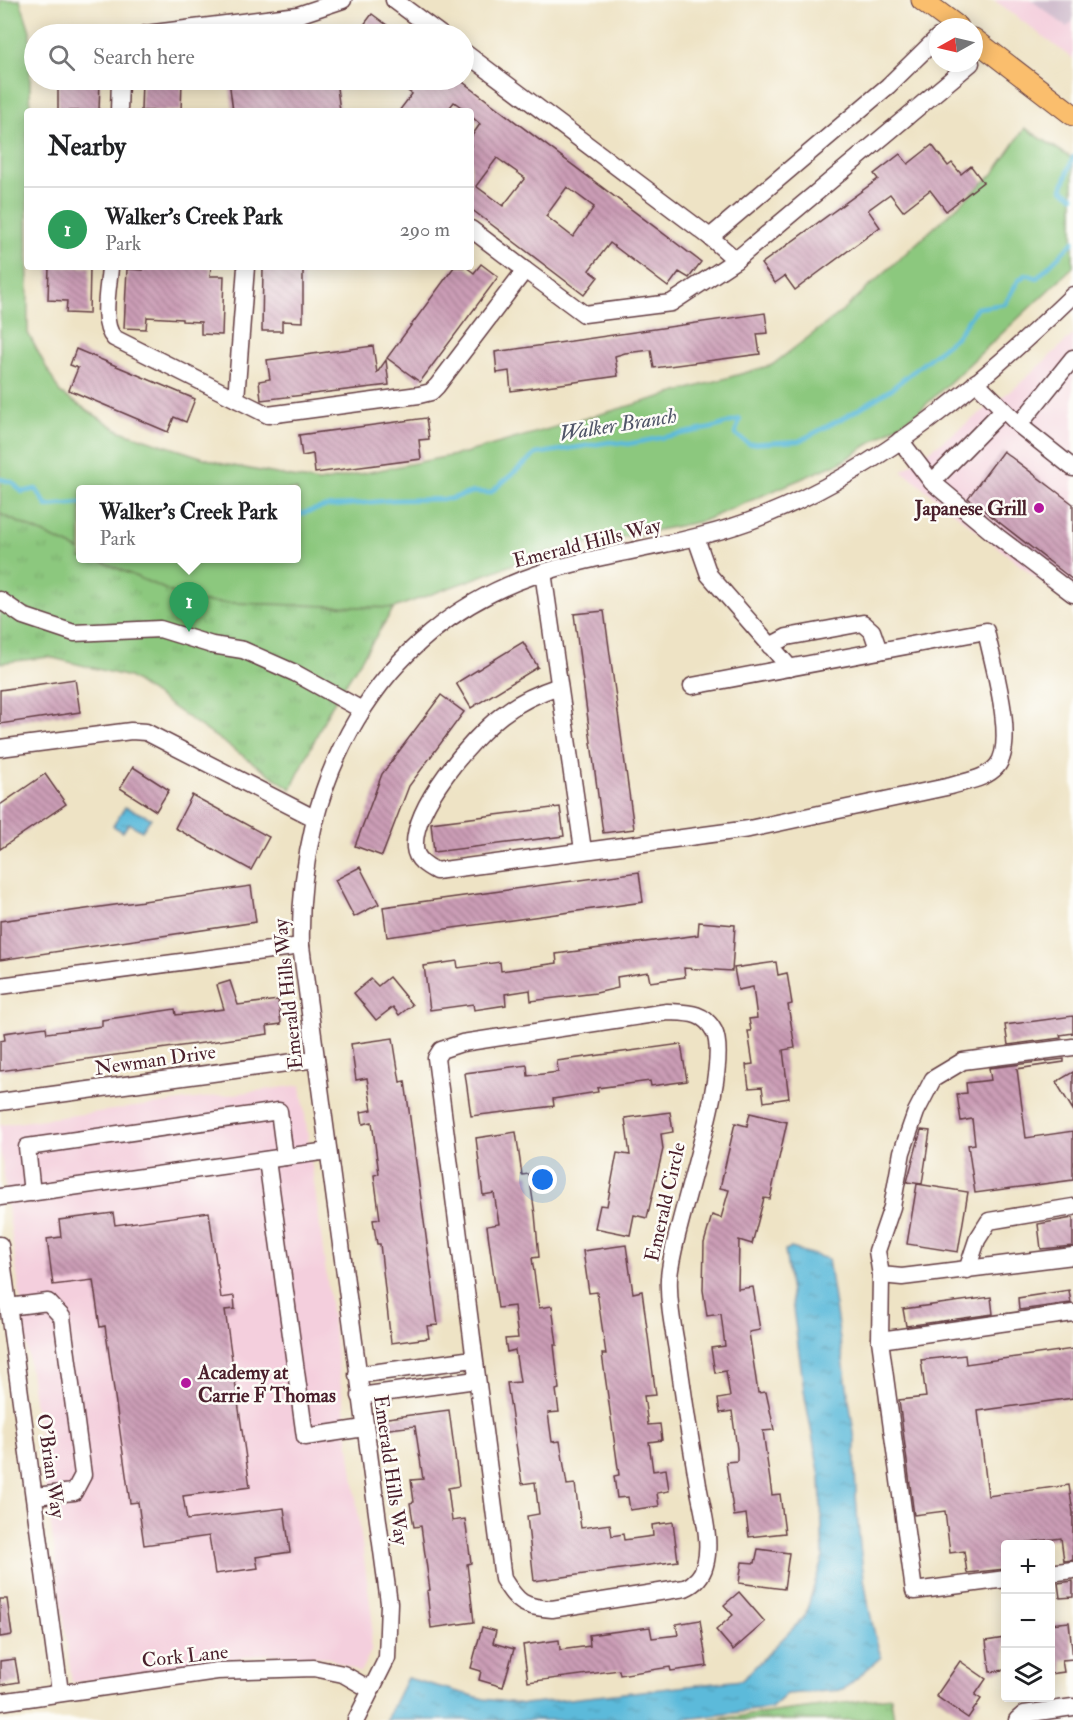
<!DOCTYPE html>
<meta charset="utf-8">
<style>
:root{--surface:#fff;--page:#f2f2f2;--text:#202124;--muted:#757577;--line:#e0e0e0;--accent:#0f766e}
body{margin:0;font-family:"IM FELL Double Pica",serif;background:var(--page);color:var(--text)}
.controls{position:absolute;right:18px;bottom:18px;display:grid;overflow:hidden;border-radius:6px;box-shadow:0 3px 15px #0003}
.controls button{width:54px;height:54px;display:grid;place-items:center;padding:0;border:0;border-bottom:2px solid var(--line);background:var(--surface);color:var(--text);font:30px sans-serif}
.compass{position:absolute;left:929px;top:18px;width:54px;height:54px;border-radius:50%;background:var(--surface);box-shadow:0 3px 15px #0003;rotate:262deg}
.you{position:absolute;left:543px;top:1180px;width:21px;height:21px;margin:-15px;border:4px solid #fff;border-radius:50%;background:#1a73e8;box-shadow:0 0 0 9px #1a73e833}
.badge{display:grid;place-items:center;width:39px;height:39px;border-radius:50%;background:var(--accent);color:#fff;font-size:20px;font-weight:700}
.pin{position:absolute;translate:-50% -50px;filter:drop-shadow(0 2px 3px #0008)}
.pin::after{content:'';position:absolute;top:32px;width:21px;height:18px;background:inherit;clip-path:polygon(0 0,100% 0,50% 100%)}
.popup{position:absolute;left:76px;top:485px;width:225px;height:78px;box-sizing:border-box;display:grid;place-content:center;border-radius:6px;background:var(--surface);filter:drop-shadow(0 2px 4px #0005);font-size:20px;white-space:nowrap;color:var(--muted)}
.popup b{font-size:22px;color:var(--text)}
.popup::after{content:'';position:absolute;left:50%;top:100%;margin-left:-12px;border:12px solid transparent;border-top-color:var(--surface)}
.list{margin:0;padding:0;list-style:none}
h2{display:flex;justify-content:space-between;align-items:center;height:78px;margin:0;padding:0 24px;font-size:26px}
h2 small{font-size:20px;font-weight:400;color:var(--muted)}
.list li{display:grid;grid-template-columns:39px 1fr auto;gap:18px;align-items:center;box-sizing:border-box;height:84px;padding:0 24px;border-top:2px solid var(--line)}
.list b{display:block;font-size:22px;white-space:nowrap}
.list p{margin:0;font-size:20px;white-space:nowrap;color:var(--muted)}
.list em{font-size:20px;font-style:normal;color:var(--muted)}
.icon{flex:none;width:33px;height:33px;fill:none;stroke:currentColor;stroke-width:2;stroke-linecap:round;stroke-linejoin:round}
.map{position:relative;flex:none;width:1073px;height:1720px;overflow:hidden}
.search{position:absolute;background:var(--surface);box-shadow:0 3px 15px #0003;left:24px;top:24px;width:450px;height:66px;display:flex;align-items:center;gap:15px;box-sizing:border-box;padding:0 21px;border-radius:33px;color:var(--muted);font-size:22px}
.panel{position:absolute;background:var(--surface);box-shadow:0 3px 15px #0003;left:24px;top:108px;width:450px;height:162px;border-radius:6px}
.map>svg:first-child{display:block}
</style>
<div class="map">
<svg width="1073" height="1720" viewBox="0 0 1073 1720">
<defs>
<pattern id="park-tufts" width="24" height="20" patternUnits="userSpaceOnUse" patternTransform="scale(1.5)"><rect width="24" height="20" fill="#8cc87e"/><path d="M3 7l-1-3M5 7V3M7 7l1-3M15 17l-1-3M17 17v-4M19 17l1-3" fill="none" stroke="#7aab6d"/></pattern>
<pattern id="water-ripples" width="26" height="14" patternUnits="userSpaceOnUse" patternTransform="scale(1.5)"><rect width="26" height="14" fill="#5cbada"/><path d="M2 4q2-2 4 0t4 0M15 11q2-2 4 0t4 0" fill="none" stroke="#4e97b1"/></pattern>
<pattern id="building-back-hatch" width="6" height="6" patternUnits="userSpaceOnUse" patternTransform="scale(1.5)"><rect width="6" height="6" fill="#cb9db6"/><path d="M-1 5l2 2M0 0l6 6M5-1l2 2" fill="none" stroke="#a77f94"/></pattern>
</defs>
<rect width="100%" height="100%" fill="#fdfcf7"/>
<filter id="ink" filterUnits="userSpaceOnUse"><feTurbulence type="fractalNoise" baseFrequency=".0167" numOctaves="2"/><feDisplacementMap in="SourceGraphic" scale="12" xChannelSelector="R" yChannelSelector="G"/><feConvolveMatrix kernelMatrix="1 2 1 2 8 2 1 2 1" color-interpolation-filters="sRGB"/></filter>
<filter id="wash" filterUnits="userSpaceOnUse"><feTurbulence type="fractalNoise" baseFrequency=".008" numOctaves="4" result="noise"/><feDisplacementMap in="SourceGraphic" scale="24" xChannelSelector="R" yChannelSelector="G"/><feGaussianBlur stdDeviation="1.35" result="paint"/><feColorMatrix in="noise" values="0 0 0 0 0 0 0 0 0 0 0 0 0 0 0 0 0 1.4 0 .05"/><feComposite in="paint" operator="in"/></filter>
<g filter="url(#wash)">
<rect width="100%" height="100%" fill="#eee3c5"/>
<g fill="#f4cfdd">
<polygon points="994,0 1073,0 1073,59"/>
<polygon points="1073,335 1073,607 902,471 1017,386"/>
<polygon points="301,1085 372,1618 371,1651 360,1672 327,1657 266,1654 72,1683 0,1148 0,1125"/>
</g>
<polygon fill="#d0bdcd" points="1031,0 1073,0 1073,21 1067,27"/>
<polygon fill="#8cc87e" stroke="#6b7454" stroke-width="1.5" points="0,0 20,0 30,31 30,111 27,111 28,333 60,393 120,431 223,464 319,482 465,453 772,365 840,313 994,173 1025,128 1073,159 1073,267 917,413 843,461 703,521 544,553 394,608 194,602 96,559 297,558 297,490 81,490 81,551 0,514"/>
<g fill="url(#park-tufts)" stroke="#6b7454" stroke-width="1.5">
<polygon points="0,514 81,551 81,558 96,559 194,602 394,608 329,710 291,789 129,677 49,657 0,663"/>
<polygon points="891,1697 894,1720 711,1720"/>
</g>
<g fill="url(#water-ripples)" stroke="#536c82" stroke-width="1.5">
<polygon points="125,807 151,818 142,831 129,823 123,832 113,826"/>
<path d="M791 1248 828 1259 855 1440C854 1505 862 1595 881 1657L843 1690 787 1694 771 1708 680 1720H386L407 1678 484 1699 524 1704 742 1680 805 1616 823 1557 820 1477 805 1397 785 1250Z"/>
</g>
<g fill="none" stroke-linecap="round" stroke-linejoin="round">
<g stroke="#5cbada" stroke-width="4.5">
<polyline points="1073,157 1062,189 1073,196"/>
<polyline points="0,479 12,482 22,492 36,489 47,506 81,503"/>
<polyline points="297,515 324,507 393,500 450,499 473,492 490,493 536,454 610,442 628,444 712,428 740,419 735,434 749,444 799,441 847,416 890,390 956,337 977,308 1005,304 1018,281 1026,274 1037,278 1073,242"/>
</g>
</g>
<g id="blocks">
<g fill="url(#building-back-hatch)" fill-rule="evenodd">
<polygon points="372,14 399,34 357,34"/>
<polygon points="58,80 100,80 99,111 58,111"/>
<polygon points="142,80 182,80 181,111 141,111"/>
<polygon points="229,80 336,80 340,111 233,111"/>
<path d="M392 80H460L701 262 689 278 679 272 668 287 610 243 589 270 598 277 584 295 471 209V137L480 124 472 117 471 111H467L454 102 447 111H399L412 94ZM497 158 525 178 503 206 476 186ZM567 187 594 207 573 237 546 216Z"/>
<polygon points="932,145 948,166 952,163 961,174 971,166 983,182 946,211 930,190 903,211 890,194 868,210 880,227 795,290 785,276 775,283 761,264 878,179 874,174 900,154 908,164"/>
<polygon points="481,264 498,277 420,382 387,358 454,267 466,267 474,273"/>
<polygon points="49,267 90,267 89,314 66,313 67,301 48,300"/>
<polygon points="143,267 211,267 210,276 224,276 222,335 201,334 201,322 182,321 182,319 147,317 146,329 124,328 127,269 143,270"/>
<polygon points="263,267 303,267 303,322 282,321 282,331 262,331"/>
<polygon points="765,313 768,333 757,334 760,354 654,368 651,350 625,353 615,356 618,376 511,391 509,371 497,373 495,352"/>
<polygon points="373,346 377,373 386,360 389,385 261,400 259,381 270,379 267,360"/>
<polygon points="76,349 195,399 186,422 174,417 168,432 69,390 78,368 70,365"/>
<polygon points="426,418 429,439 419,440 421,459 315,473 313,454 302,456 299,435"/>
<polygon points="1003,451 1073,504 1073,580 968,498"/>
<polygon points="604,611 634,829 603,833 574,614"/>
<polygon points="523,642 538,667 471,708 456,683"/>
<polygon points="75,679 80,712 0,724 0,690"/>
<polygon points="441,695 464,712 409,786 382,856 355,846 382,774"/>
<polygon points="133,767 169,790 156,811 120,788"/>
<polygon points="45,774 66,804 0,849 0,805"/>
<polygon points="192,795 269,837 251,870 175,828"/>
<polygon points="560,807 564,836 434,852 431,823"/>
<polygon points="360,867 379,904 354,917 335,880"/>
<polygon points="639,872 643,902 387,937 383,907"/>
<polygon points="251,886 256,922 0,960 0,921"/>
<polygon points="699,922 735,925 732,971 684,968 685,977 650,982 648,972 617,977 618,988 596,993 531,1001 530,990 505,994 506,1005 474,1010 473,1004 430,1010 424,966 457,961 458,968 500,962 501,971 557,963 556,954 698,935"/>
<polygon points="776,962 778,975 787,973 792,1004 788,1005 795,1048 783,1050 789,1098 764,1102 762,1087 749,1088 746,1065 753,1064 748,1031 751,1031 749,1019 757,1018 753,987 738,990 734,968"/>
<polygon points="389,977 412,1005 399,1015 393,1007 376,1020 354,993 371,979 378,986"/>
<polygon points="230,981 238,1005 278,1000 281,1024 267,1026 268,1034 0,1071 0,1041 5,1040 4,1033 46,1027 47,1033 102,1026 102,1020 175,1009 176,1015 224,1009 217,985"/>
<polygon points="1073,1016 1073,1033 1060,1035 1061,1038 1008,1045 1005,1025"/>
<polygon points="393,1038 400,1082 405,1081 438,1325 427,1326 429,1338 391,1343 380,1244 377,1244 373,1220 380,1219 374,1175 379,1174 372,1122 363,1124 361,1112 372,1110 367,1078 356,1080 351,1044"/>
<polygon points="681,1044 687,1081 651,1086 650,1081 597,1088 598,1092 553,1099 554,1106 471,1116 465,1073 527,1065 528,1076 558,1072 557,1061"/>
<polygon points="1064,1059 1064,1062 1017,1069 1026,1138 1073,1131 1073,1180 975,1193 968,1145 975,1144 972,1119 961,1121 957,1094 967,1093 966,1083 991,1080 989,1068"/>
<polygon points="1073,1072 1073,1110 1056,1082"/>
<polygon points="670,1112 673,1132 661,1134 663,1149 647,1218 634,1215 630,1235 595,1228 600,1205 607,1206 617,1153 630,1155 625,1118"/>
<polygon points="750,1113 787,1122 770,1199 764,1198 752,1244 739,1240 738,1289 753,1287 760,1330 749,1332 758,1393 766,1392 771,1415 774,1430 763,1431 772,1495 780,1494 785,1533 749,1537 746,1514 734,1516 726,1462 737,1461 737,1449 732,1411 720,1413 718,1399 730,1397 726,1371 715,1373 711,1348 725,1346 721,1314 707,1316 703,1290 704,1243 712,1215 721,1218 729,1190 720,1188 735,1123 747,1126"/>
<polygon points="921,1130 930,1131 922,1184 907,1182"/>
<polygon points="516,1132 522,1175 529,1174 535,1214 539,1257 532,1258 539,1308 552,1306 557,1345 554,1345 559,1389 556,1390 559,1412 548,1413 552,1442 560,1441 567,1485 575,1484 581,1528 610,1524 612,1536 623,1534 624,1540 653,1536 652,1525 673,1522 678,1561 534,1581 527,1516 539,1514 535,1482 522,1484 507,1383 520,1382 515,1350 507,1352 505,1339 518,1338 514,1306 498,1308 487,1226 499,1224 494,1193 483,1195 476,1138"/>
<polygon points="917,1184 968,1192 958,1252 907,1244"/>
<polygon points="209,1212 221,1298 234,1296 235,1309 225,1310 250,1487 183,1496 187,1520 284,1508 290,1552 256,1557 258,1568 215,1574 209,1536 144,1545 138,1502 130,1503 105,1326 100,1327 93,1280 53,1285 47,1239 61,1237 59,1220 113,1213 115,1225"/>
<polygon points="1073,1218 1073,1246 1041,1249 1038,1224"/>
<polygon points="626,1245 633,1293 642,1291 654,1381 656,1395 644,1396 648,1425 660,1424 662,1440 649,1442 653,1471 666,1469 669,1491 657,1493 659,1506 630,1510 628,1497 617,1498 614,1476 619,1475 602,1354 606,1354 597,1292 589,1293 583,1251"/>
<polygon points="1069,1290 1071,1303 1019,1310 1018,1298"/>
<polygon points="991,1297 993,1314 906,1326 903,1309"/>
<polygon points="1073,1349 1073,1398 978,1411 988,1496 1069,1485 1073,1513 1073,1560 1064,1561 1061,1538 1005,1545 1005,1569 967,1573 964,1551 950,1553 945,1511 914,1515 899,1400 926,1397 921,1360 965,1355 966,1364"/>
<polygon points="449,1410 459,1486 448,1488 452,1521 465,1519 471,1563 467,1564 474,1622 431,1628 427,1591 430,1590 421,1526 414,1527 410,1503 414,1502 411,1480 423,1479 415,1426 381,1430 380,1419"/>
<polygon points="758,1549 789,1553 784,1589 739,1583 742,1562 755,1563"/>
<polygon points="1073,1581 1073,1597 1060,1598 1058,1583"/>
<polygon points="739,1592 765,1622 733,1650 716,1630 733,1615 724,1605"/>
<polygon points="0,1599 7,1599 12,1635 0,1637"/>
<polygon points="700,1620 707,1666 671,1671 670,1667 620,1675 619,1670 528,1682 523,1645 559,1640 560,1650 590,1646 589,1635 650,1627 652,1638 678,1635 676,1624"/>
<polygon points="1069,1622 1073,1659 1062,1660 1064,1672 1050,1674 1050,1624"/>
<polygon points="482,1627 496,1631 493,1643 514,1649 503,1687 479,1680 481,1671 471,1668"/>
<polygon points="1005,1638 1005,1670 990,1672 986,1641"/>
<polygon points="15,1659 19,1682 0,1685 0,1661"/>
<polygon points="960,1661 986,1679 975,1695 981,1699 968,1718 936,1696"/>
</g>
</g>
</g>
<g filter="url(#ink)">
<use href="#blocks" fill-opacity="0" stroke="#633c42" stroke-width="1.5"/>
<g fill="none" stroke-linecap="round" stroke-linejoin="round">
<defs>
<g id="minor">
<polyline points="394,0 440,34"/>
<polyline points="146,34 298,15 343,0"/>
<polyline points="464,52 710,237 736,260"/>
<polyline points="119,111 120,80"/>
<polyline points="710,237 888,86 938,37"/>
<path d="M110 267C109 286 100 323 114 338L268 415 419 395 431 392 437 386 525 270 471 229"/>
<polyline points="525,270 584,314 671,303 736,260 971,63"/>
<polyline points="976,382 1019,425 1073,358"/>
<polyline points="236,399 246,267"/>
<polyline points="1019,425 1073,468"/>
<polyline points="900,440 932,482 1002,411"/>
<polyline points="932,482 998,537 1073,594"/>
<polyline points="696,538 709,575 790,668"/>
<polyline points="543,572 583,850"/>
<polyline points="0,600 23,616 74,633 160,629 212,645 243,650 295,673 362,710"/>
<polyline points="770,646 787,637 863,623 872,631 879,651"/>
<path d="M559 686C538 693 520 701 502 715 471 739 412 807 415 848 416 860 427 866 436 871L749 829 951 786C966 781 986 779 997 766 1017 742 992 661 986 631L692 686"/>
<polyline points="0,748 131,731 146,732 316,819"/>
<polyline points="0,986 301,946"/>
<path d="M667 1012C686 1013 704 1011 714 1031 733 1069 673 1224 669 1278 668 1302 673 1327 677 1350 683 1395 690 1440 698 1485 702 1509 712 1541 705 1565 702 1576 694 1584 685 1588L552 1609C523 1607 518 1603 503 1579L436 1058 441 1050 462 1043Z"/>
<polyline points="1073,1047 963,1061 933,1079 916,1112 902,1152 892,1207 877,1251 881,1275 902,1277 1073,1256"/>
<polyline points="0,1102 316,1059"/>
<polyline points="267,1160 305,1437 364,1428"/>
<polyline points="32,1193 27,1147 279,1111 285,1157"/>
<polyline points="0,1197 328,1151"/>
<polyline points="0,1245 60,1692"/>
<polyline points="967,1270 977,1240 989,1221 1073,1207"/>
<polyline points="8,1307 48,1302 62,1317 83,1475 74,1492 34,1496"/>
<polyline points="880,1340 881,1275"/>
<polyline points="357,1375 473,1359"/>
<polyline points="360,1396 476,1380"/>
<polyline points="1050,1573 1073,1570"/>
<polyline points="1006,1579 914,1591 880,1340 1073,1313"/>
<polyline points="0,1702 217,1671 314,1668 343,1674 371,1690"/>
<path d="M356 1720 387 1658 389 1603 301 946C297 783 375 629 535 575 609 550 689 546 763 516 881 469 983 382 1073 295"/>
<polyline points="1017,1720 1024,1714 1073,1707"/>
</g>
<g id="major">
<polyline points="922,0 958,27"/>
<polyline points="974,39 1073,115"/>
</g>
</defs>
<use href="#minor" stroke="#633c42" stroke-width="19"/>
<use href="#major" stroke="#633c42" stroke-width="23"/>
<use href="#minor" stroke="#fff" stroke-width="16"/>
<use href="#major" stroke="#fabe6d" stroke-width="21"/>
</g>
</g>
<g fill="#b5179e" stroke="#fdfcf7" stroke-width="2">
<circle cx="1039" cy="508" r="6"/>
<circle cx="186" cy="1383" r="6"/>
</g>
<g text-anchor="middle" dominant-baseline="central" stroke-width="5" stroke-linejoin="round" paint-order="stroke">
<g font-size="20" font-weight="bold" fill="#4a1f2b" stroke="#fdfcf7" text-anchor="end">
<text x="1027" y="508">Japanese Grill</text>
<text x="198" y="1372" text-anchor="start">Academy at<tspan x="198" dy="23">Carrie F Thomas</tspan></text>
</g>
<g font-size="20" fill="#4a1f2b" stroke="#fdfcf7">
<text transform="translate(587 543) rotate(-14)">Emerald Hills Way</text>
<text transform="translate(288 994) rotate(-96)">Emerald Hills Way</text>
<text transform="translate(155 1060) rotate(-8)">Newman Drive</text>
<text transform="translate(665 1202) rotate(-77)">Emerald Circle</text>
<text transform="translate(51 1466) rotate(82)">O'Brian Way</text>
<text transform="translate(391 1470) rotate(82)">Emerald Hills Way</text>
<text transform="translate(185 1656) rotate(-6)">Cork Lane</text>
</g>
<g font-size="21" font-style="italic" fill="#505568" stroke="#fdfcf7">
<text transform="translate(618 425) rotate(-9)">Walker Branch</text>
</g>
</g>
</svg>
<div class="controls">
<button>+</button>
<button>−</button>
<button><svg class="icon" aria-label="layers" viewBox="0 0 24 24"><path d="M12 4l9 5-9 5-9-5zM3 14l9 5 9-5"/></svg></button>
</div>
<svg class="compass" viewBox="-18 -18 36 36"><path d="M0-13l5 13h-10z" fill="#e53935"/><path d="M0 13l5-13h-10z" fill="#757577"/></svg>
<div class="you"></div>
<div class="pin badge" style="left:189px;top:632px;background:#2e9e5b">1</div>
<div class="popup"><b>Walker's Creek Park</b>Park</div>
<div class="search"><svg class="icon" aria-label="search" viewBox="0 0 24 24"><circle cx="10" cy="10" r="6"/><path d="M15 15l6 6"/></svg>Search here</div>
<section class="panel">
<h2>Nearby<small></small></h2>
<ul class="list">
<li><span class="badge" style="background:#2e9e5b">1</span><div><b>Walker's Creek Park</b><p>Park</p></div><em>290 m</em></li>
</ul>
</section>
</div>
